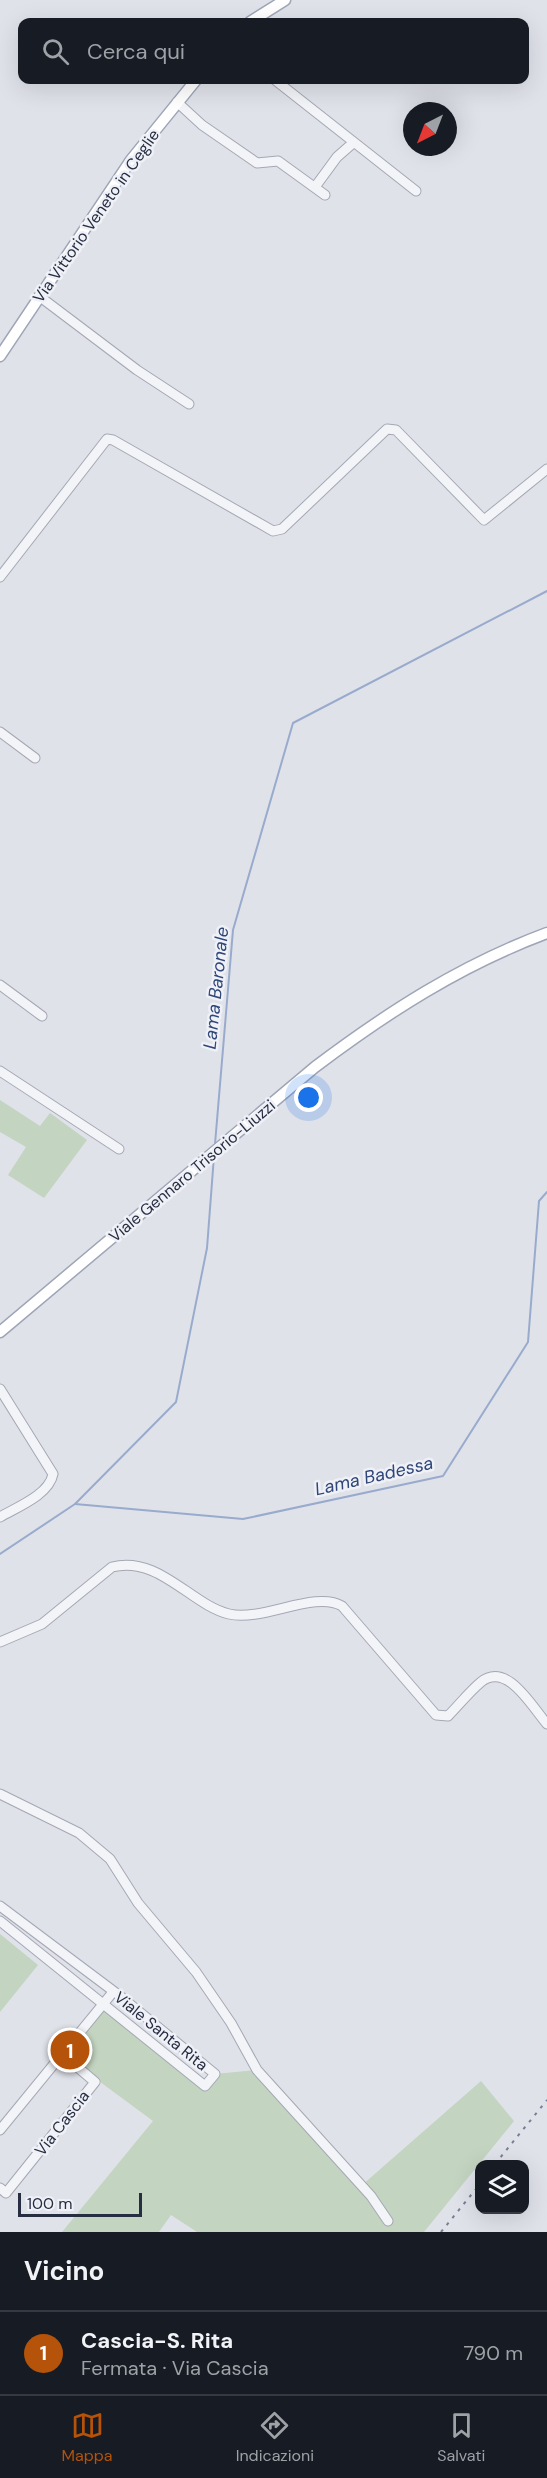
<!DOCTYPE html>
<html lang="it">
<meta charset="utf-8">
<style>
:root{--surface:#171b24;--page:#20242c;--text:#f1f3f6;--muted:#9ea1a6;--line:#363941;--accent:#b45309}
body{margin:0;font-family:"DM Sans",sans-serif;background:var(--page);color:var(--text)}
.controls{position:absolute;right:18px;bottom:18px;display:grid;overflow:hidden;border-radius:12px;box-shadow:0 6px 24px #0002}
.controls button{width:54px;height:54px;display:grid;place-items:center;padding:0;border:0;border-bottom:2px solid var(--line);background:var(--surface);color:var(--text);font:30px sans-serif}
.compass{position:absolute;left:403px;top:102px;width:54px;height:54px;border-radius:50%;background:var(--surface);box-shadow:0 6px 24px #0002;rotate:222deg}
.scale{position:absolute;left:18px;bottom:15px;width:124px;box-sizing:border-box;padding-left:6px;border:3px solid #272e42;border-top:0;font-size:16px;line-height:21px;white-space:nowrap;color:#272e42;-webkit-text-stroke:4px #eff1f7;paint-order:stroke}
.you{position:absolute;left:309px;top:1098px;width:21px;height:21px;margin:-15px;border:4px solid #fff;border-radius:50%;background:#1a73e8;box-shadow:0 0 0 9px #1a73e833}
.badge{display:grid;place-items:center;width:39px;height:39px;border-radius:50%;background:var(--accent);color:#fff;font-size:20px;font-weight:700}
.pin{position:absolute;translate:-50% -50%;border:3px solid #fff;box-shadow:0 2px 6px #0006}
.list{margin:0;padding:0;list-style:none}
h2{display:flex;justify-content:space-between;align-items:center;height:78px;margin:0;padding:0 24px;font-size:26px}
h2 small{font-size:20px;font-weight:400;color:var(--muted)}
.list li{display:grid;grid-template-columns:39px 1fr auto;gap:18px;align-items:center;box-sizing:border-box;height:84px;padding:0 24px;border-top:2px solid var(--line)}
.list b{display:block;font-size:22px;white-space:nowrap}
.list p{margin:0;font-size:20px;white-space:nowrap;color:var(--muted)}
.list em{font-size:20px;font-style:normal;color:var(--muted)}
.icon{flex:none;width:33px;height:33px;fill:none;stroke:currentColor;stroke-width:2;stroke-linecap:round;stroke-linejoin:round}
.map{position:relative;flex:none;width:547px;height:2232px;overflow:hidden}
.search{position:absolute;background:var(--surface);box-shadow:0 6px 24px #0002;left:18px;right:18px;top:18px;height:66px;display:flex;align-items:center;gap:15px;box-sizing:border-box;padding:0 21px;border-radius:12px;color:var(--muted);font-size:22px}
.sheet{height:162px;background:var(--surface)}
nav{display:flex;justify-content:space-around;align-items:center;box-sizing:border-box;height:84px;border-top:2px solid var(--line);background:var(--surface);font-size:16px;color:var(--muted)}
nav a{display:grid;justify-items:center;gap:3px}
nav .on{color:var(--accent)}
.map>svg:first-child{display:block}
</style>
<div class="map">
<svg width="547" height="2232" viewBox="0 0 547 2232">
<rect width="100%" height="100%" fill="#e0e2ea"/>
<g fill="#c3d4c0">
<polygon points="0,1100 40,1126 50,1113 87,1140 44,1198 8,1175 26,1147 0,1132"/>
<polygon points="0,1934 38,1965 0,2012"/>
<polygon points="104,2003 205,2086 215,2074 257,2070 361,2186 481,2081 514,2121 424,2232 197,2232 171,2215 159,2232 62,2232 153,2121 61,2053"/>
</g>
<g fill="none" stroke-linecap="round" stroke-linejoin="round">
<g stroke="#99abcc" stroke-width="2">
<polyline points="215,1144 233,930 293,723 547,591"/>
<polyline points="75,1504 243,1519 443,1476 528,1342 539,1201 547,1192"/>
<polyline points="0,1554 75,1504 176,1402 207,1248 214,1156"/>
</g>
<defs>
<g id="minor">
<polyline points="275,80 416,191"/>
<polyline points="177,102 202,125 257,163 278,161 325,195"/>
<polyline points="315,187 337,157 353,143"/>
<polyline points="39,296 137,370 189,404"/>
<polyline points="0,577 107,439 113,440 273,531 282,529 387,429 396,430 484,520 547,469"/>
<polyline points="0,732 35,758"/>
<polyline points="0,985 42,1016"/>
<polyline points="0,1071 119,1149"/>
<path d="M0 1389 53 1474C49 1495 17 1507 0 1517"/>
<path d="M0 1642 42 1624 112 1567C159 1555 191 1605 229 1614 262 1622 315 1590 342 1606L436 1715 448 1716C459 1705 469 1692 481 1682 507 1661 532 1707 547 1724"/>
<polyline points="0,1794 79,1833 110,1859 138,1903 196,1972 231,2023 257,2070 371,2196 388,2221"/>
<polyline points="0,1906 120,1996 215,2074 205,2086 0,1921"/>
<polyline points="0,2130 113,1992"/>
<polyline points="0,2188 6,2193 95,2082 61,2053"/>
</g>
<g id="major">
<polyline points="250,22 285,0"/>
<polyline points="0,356 131,160 196,80"/>
<path d="M0 1332 315 1067C388 1012 461 965 547 933"/>
</g>
</defs>
<use href="#minor" stroke="#a5a8b4" stroke-width="11"/>
<use href="#major" stroke="#9ea5b6" stroke-width="13"/>
<use href="#minor" stroke="#f3f4f8" stroke-width="9"/>
<use href="#major" stroke="#fff" stroke-width="10"/>
<g stroke="#787f94" stroke-width="2" stroke-dasharray="3 6" stroke-linecap="butt">
<polyline points="495,2164 547,2100"/>
<polyline points="441,2232 480,2184"/>
</g>
</g>
<g text-anchor="middle" dominant-baseline="central" stroke-width="5" stroke-linejoin="round" paint-order="stroke">
<g font-size="16" fill="#272e42" stroke="#eff1f7">
<text transform="translate(96 216) rotate(-55)">Via Vittorio Veneto in Ceglie</text>
<text transform="translate(192 1171) rotate(-40)">Viale Gennaro Trisorio-Liuzzi</text>
<text transform="translate(161 2031) rotate(39)">Viale Santa Rita</text>
<text transform="translate(62 2123) rotate(-52)">Via Cascia</text>
</g>
<g font-size="18" font-style="italic" fill="#2f4678" stroke="#eff1f7">
<text transform="translate(216 988) rotate(-84)">Lama Baronale</text>
<text transform="translate(374 1476) rotate(-13)">Lama Badessa</text>
</g>
</g>
</svg>
<div class="controls">
<button><svg class="icon" aria-label="layers" viewBox="0 0 24 24"><path d="M12 4l9 5-9 5-9-5zM3 14l9 5 9-5"/></svg></button>
</div>
<svg class="compass" viewBox="-18 -18 36 36"><path d="M0-13l5 13h-10z" fill="#e53935"/><path d="M0 13l5-13h-10z" fill="#9ea1a6"/></svg>
<div class="scale">100 m</div>
<div class="you"></div>
<div class="pin badge" style="left:70px;top:2050px">1</div>
<div class="search"><svg class="icon" aria-label="search" viewBox="0 0 24 24"><circle cx="10" cy="10" r="6"/><path d="M15 15l6 6"/></svg>Cerca qui</div>
</div>
<section class="sheet">
<h2>Vicino<small></small></h2>
<ul class="list">
<li><span class="badge">1</span><div><b>Cascia-S. Rita</b><p>Fermata · Via Cascia</p></div><em>790 m</em></li>
</ul>
</section>
<nav>
<a class="on"><svg class="icon" aria-label="map" viewBox="0 0 24 24"><path d="M3 6l6-2 6 2 6-2v14l-6 2-6-2-6 2zM9 4v14M15 6v14"/></svg>Mappa</a>
<a><svg class="icon" aria-label="directions" viewBox="0 0 24 24"><path d="M12 3l9 9-9 9-9-9zM9 14v-3h6M13 9l2 2-2 2"/></svg>Indicazioni</a>
<a><svg class="icon" aria-label="saved" viewBox="0 0 24 24"><path d="M7 4h10v16l-5-4-5 4z"/></svg>Salvati</a>
</nav>
